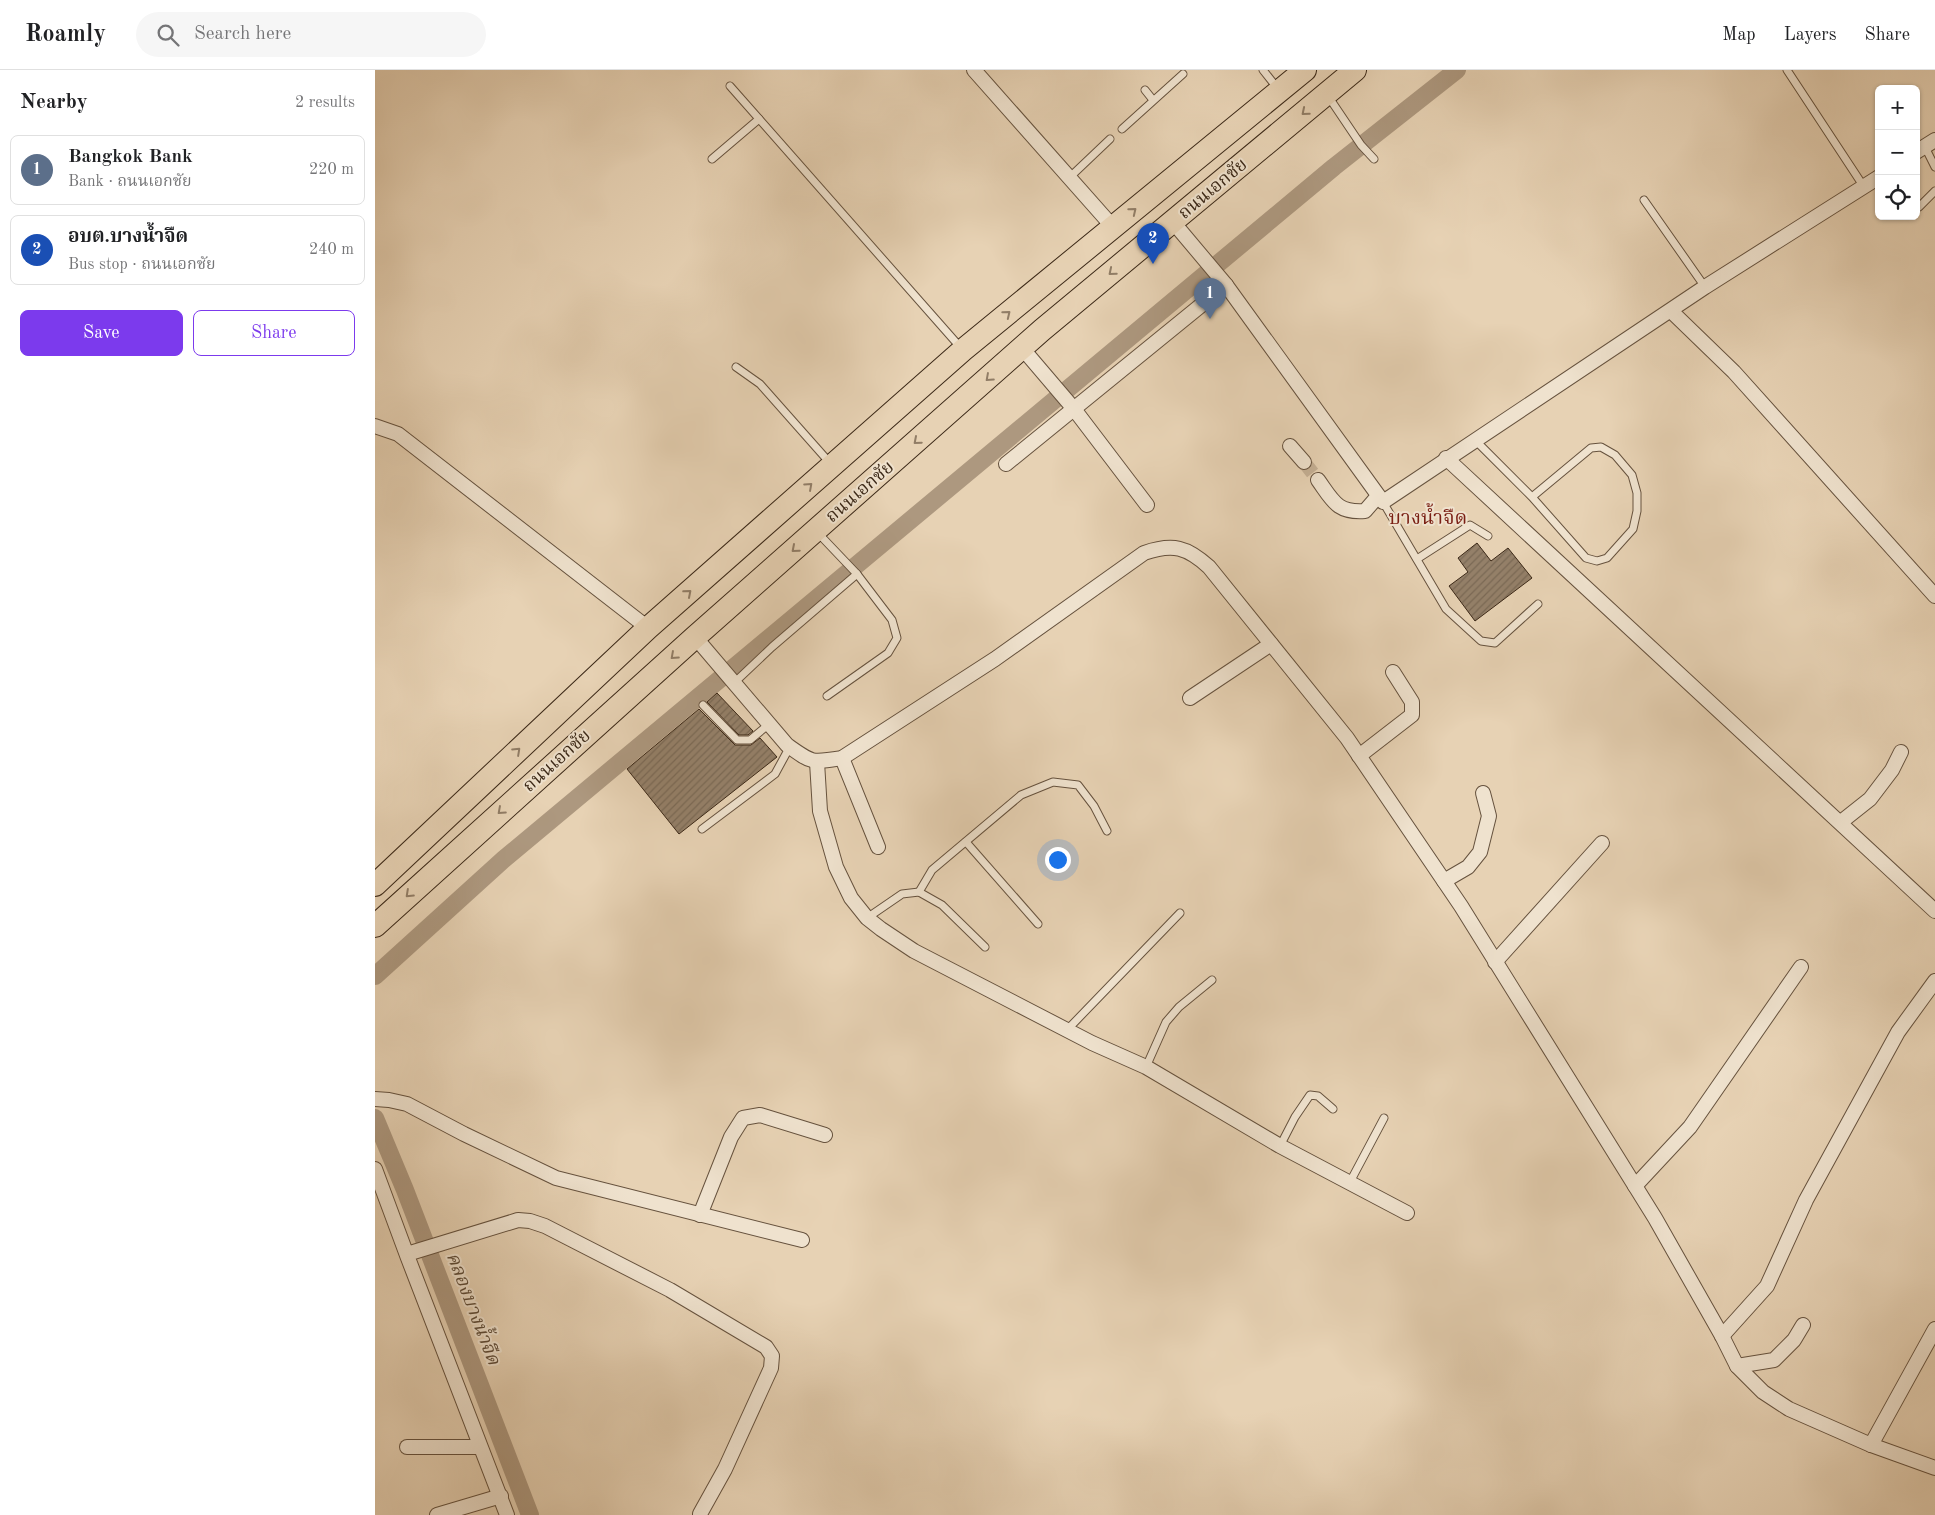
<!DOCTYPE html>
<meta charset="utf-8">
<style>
:root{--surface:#fff;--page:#f6f6f6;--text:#202124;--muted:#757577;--line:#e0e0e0;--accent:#7c3aed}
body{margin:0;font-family:"Old Standard TT","Noto Serif Thai",serif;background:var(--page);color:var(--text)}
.controls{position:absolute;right:15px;top:15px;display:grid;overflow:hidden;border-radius:8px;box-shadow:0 1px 4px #0004}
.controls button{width:45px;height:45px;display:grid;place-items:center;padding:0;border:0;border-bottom:1px solid var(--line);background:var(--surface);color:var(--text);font:25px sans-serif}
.you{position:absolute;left:682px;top:789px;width:18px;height:18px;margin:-12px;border:4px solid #fff;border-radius:50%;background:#1a73e8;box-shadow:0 0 0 8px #1a73e833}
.badge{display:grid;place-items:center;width:32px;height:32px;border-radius:50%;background:var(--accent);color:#fff;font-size:16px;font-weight:700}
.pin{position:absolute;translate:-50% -41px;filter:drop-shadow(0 1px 2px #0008)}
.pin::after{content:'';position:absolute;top:26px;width:18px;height:15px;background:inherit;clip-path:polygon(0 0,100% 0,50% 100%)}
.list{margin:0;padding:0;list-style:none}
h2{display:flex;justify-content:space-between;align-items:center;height:65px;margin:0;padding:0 20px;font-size:21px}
h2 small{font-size:16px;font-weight:400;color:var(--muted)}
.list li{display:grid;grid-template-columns:32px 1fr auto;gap:15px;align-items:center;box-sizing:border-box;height:70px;margin:0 10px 10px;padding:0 10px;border:1px solid var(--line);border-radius:8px}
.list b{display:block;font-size:19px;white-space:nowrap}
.list p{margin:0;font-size:16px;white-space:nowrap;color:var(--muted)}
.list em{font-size:16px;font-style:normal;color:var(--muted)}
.actions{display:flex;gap:10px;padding:15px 20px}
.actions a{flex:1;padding:11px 0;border:1px solid var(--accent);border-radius:8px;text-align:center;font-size:18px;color:var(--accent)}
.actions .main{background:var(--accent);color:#fff}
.icon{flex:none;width:28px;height:28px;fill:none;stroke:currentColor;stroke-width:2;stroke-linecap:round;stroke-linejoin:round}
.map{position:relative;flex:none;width:1560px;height:1445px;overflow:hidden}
header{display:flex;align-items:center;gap:30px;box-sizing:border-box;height:70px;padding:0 25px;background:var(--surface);border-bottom:1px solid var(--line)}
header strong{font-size:24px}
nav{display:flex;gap:28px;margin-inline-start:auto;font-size:18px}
.search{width:350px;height:45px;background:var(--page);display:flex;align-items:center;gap:12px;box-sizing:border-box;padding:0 18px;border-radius:28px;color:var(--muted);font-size:19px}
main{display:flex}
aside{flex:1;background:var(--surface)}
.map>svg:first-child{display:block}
</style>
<header>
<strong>Roamly</strong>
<div class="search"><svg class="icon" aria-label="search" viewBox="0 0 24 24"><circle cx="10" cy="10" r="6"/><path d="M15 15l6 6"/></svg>Search here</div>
<nav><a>Map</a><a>Layers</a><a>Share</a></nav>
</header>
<main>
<aside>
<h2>Nearby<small>2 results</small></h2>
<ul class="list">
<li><span class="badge" style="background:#5c6f8a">1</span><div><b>Bangkok Bank</b><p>Bank · ถนนเอกชัย</p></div><em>220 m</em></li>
<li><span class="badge" style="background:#1a4fb4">2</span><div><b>อบต.บางน้ำจืด</b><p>Bus stop · ถนนเอกชัย</p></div><em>240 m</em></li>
</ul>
<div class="actions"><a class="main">Save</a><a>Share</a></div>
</aside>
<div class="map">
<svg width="1560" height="1445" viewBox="0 0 1560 1445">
<defs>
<pattern id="building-hatch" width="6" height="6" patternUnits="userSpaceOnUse" patternTransform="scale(1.25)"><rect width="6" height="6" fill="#948069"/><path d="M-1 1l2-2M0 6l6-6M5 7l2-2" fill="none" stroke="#7a6955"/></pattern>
</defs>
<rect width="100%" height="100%" fill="#e7d2b4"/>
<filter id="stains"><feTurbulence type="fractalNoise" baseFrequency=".004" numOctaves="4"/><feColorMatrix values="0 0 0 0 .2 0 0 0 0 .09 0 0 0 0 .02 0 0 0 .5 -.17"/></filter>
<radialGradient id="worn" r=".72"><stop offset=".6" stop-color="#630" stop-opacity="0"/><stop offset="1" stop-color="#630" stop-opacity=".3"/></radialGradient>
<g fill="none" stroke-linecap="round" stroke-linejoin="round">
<g stroke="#ad987f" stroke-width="18">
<polyline points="0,906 129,789 959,97 1082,0"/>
<polyline points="0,1048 30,1120 155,1445"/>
</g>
</g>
<g fill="url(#building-hatch)" stroke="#3b2817">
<polygon points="1102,473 1116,491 1133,478 1157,508 1100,551 1074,516 1093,502 1083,488"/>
<polygon points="342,623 378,661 373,665 364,665 332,632"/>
<polygon points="324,639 360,675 376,675 385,668 402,687 304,764 252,699"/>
</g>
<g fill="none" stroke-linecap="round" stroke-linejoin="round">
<polyline stroke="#c5b095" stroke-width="14" stroke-dasharray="14 7" stroke-linecap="butt" points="929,392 943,410"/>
<defs>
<g id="service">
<polyline points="888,0 903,19"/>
<polyline points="1412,0 1489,117"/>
<polyline points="355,16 586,278"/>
<polyline points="770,20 778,30"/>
<polyline points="953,26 986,75 999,89"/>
<polyline points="747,59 808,4"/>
<polyline points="1550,77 1560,97"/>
<polyline points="337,89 384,49"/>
<polyline points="694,108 735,69"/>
<polyline points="1269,130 1330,217"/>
<polyline points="1544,137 1560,121"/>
<polyline points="361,297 385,314 455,393"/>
<polyline points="1101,371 1157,427 1211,488 1222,491 1232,488 1258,459 1262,441 1262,423 1257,405 1240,385 1226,377 1216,378 1157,427"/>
<polyline points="1008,432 1071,539 1106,571 1120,573 1163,534"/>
<polyline points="442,462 482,504 517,550 522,568 513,583 452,626"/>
<polyline points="1042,489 1095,455 1113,466"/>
<polyline points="359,613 397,577 482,504"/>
<polyline points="328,635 362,670 375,670 393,655"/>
<polyline points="327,759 400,704 412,682 412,675"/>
<polyline points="591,772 663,854"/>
<polyline points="544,822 557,800 646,725 678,712 703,715 719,736 732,761"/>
<polyline points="492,848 527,824 544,822 567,835 610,877"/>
<polyline points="692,960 805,843"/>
<polyline points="771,997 791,952 804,937 837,910"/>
<polyline points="905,1076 920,1047 935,1025 943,1026 958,1039"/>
<polyline points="975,1112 1009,1048"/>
</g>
<g id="minor">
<polyline points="599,0 738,157"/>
<polyline points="1541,82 1560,70"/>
<polyline points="798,152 851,215 1008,432 1330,217 1504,107"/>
<polyline points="1296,241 1359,302 1560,526"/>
<polyline points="647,278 699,339 772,435"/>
<polyline points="0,356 23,364 273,558"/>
<polyline points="915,376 929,392"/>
<polyline points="1071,388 1560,841"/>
<polyline points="631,394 851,215"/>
<path d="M943 410C958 431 962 443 990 441L1003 426"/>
<path d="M320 567 412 675C437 693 436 693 467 688L620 589 769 483C798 473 812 477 834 497L972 668 1086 836 1280 1148 1347 1266 1362 1296 1388 1322 1414 1339 1496 1375 1560 1398"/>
<polyline points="815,628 896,574"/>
<polyline points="984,686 1037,645 1037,632 1018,602"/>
<polyline points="467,688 503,777"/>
<polyline points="442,692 445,741 461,797 476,828 492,848 506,859 539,881 717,973 771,997 905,1076 1032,1143"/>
<polyline points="1466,752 1495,729 1517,700 1526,682"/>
<polyline points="1069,811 1093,797 1105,782 1114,746 1108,723"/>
<polyline points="1120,892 1227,773"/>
<polyline points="0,1029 14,1030 32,1034 89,1064 181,1108 427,1170"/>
<polyline points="0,1099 33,1188 132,1445"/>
<polyline points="1260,1116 1315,1057 1426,897"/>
<polyline points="325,1145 356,1067 368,1048 385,1045 450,1065"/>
<polyline points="32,1184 143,1150 155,1151 170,1156 295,1220 391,1277 397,1286 396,1298 350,1399 325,1444"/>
<polyline points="1347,1266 1392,1216 1431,1130 1523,962 1560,911"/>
<polyline points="1362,1296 1399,1290 1419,1270 1428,1255"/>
<polyline points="1496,1375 1560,1259"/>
<polyline points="32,1377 105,1377"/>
<polyline points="62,1445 126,1426"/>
</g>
<g id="primary">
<polyline points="0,815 273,558 588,280 930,0"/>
<polyline points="0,856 320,567 667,260 980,0"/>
</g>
</defs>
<use href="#service" stroke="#66523e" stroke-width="9"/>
<use href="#minor" stroke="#66523e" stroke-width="16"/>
<use href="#primary" stroke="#3b2817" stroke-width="24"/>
<use href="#service" stroke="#efe2ce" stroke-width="7"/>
<use href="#minor" stroke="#efe2ce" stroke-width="14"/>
<use href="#primary" stroke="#e7d2b4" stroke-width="22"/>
</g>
<defs><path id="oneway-chevron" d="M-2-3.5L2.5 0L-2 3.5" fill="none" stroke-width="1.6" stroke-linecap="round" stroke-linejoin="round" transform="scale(1.25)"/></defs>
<g stroke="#917d66">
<use href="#oneway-chevron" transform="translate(930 42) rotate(140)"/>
<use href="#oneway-chevron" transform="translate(758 141) rotate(-39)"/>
<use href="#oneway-chevron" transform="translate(737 202) rotate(140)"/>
<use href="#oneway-chevron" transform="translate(632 244) rotate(-39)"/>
<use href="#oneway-chevron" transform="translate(614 308) rotate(138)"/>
<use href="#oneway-chevron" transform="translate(542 371) rotate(139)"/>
<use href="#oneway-chevron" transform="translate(434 416) rotate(-42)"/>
<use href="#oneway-chevron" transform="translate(420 479) rotate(139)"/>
<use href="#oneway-chevron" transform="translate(313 523) rotate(-41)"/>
<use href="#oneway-chevron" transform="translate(299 586) rotate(138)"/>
<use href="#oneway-chevron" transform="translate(142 681) rotate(-43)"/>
<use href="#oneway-chevron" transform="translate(126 741) rotate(138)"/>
<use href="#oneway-chevron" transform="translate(34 824) rotate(137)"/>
</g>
<g text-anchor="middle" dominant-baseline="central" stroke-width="4" stroke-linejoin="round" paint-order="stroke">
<g font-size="18" fill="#3b2817" stroke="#efe2ce">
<text transform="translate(838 119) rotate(-40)">ถนนเอกชัย</text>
<text transform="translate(485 422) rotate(-41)">ถนนเอกชัย</text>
<text transform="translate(182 691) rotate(-42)">ถนนเอกชัย</text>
</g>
<g font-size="19" font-style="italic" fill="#5d4a36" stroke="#efe2ce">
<text transform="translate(97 1239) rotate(69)">คลองบางน้ำจืด</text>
</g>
<g font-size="20" fill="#7a1f14" stroke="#efe2ce">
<text x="1053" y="449">บางน้ำจืด</text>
</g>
</g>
<rect width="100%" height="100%" filter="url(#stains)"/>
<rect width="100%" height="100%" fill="url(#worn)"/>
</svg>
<div class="controls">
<button>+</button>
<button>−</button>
<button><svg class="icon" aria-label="locate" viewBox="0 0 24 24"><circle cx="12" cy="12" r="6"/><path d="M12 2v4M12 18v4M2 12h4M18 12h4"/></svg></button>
</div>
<div class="you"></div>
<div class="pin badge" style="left:835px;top:249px;background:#5c6f8a">1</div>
<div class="pin badge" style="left:778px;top:194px;background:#1a4fb4">2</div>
</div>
</main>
